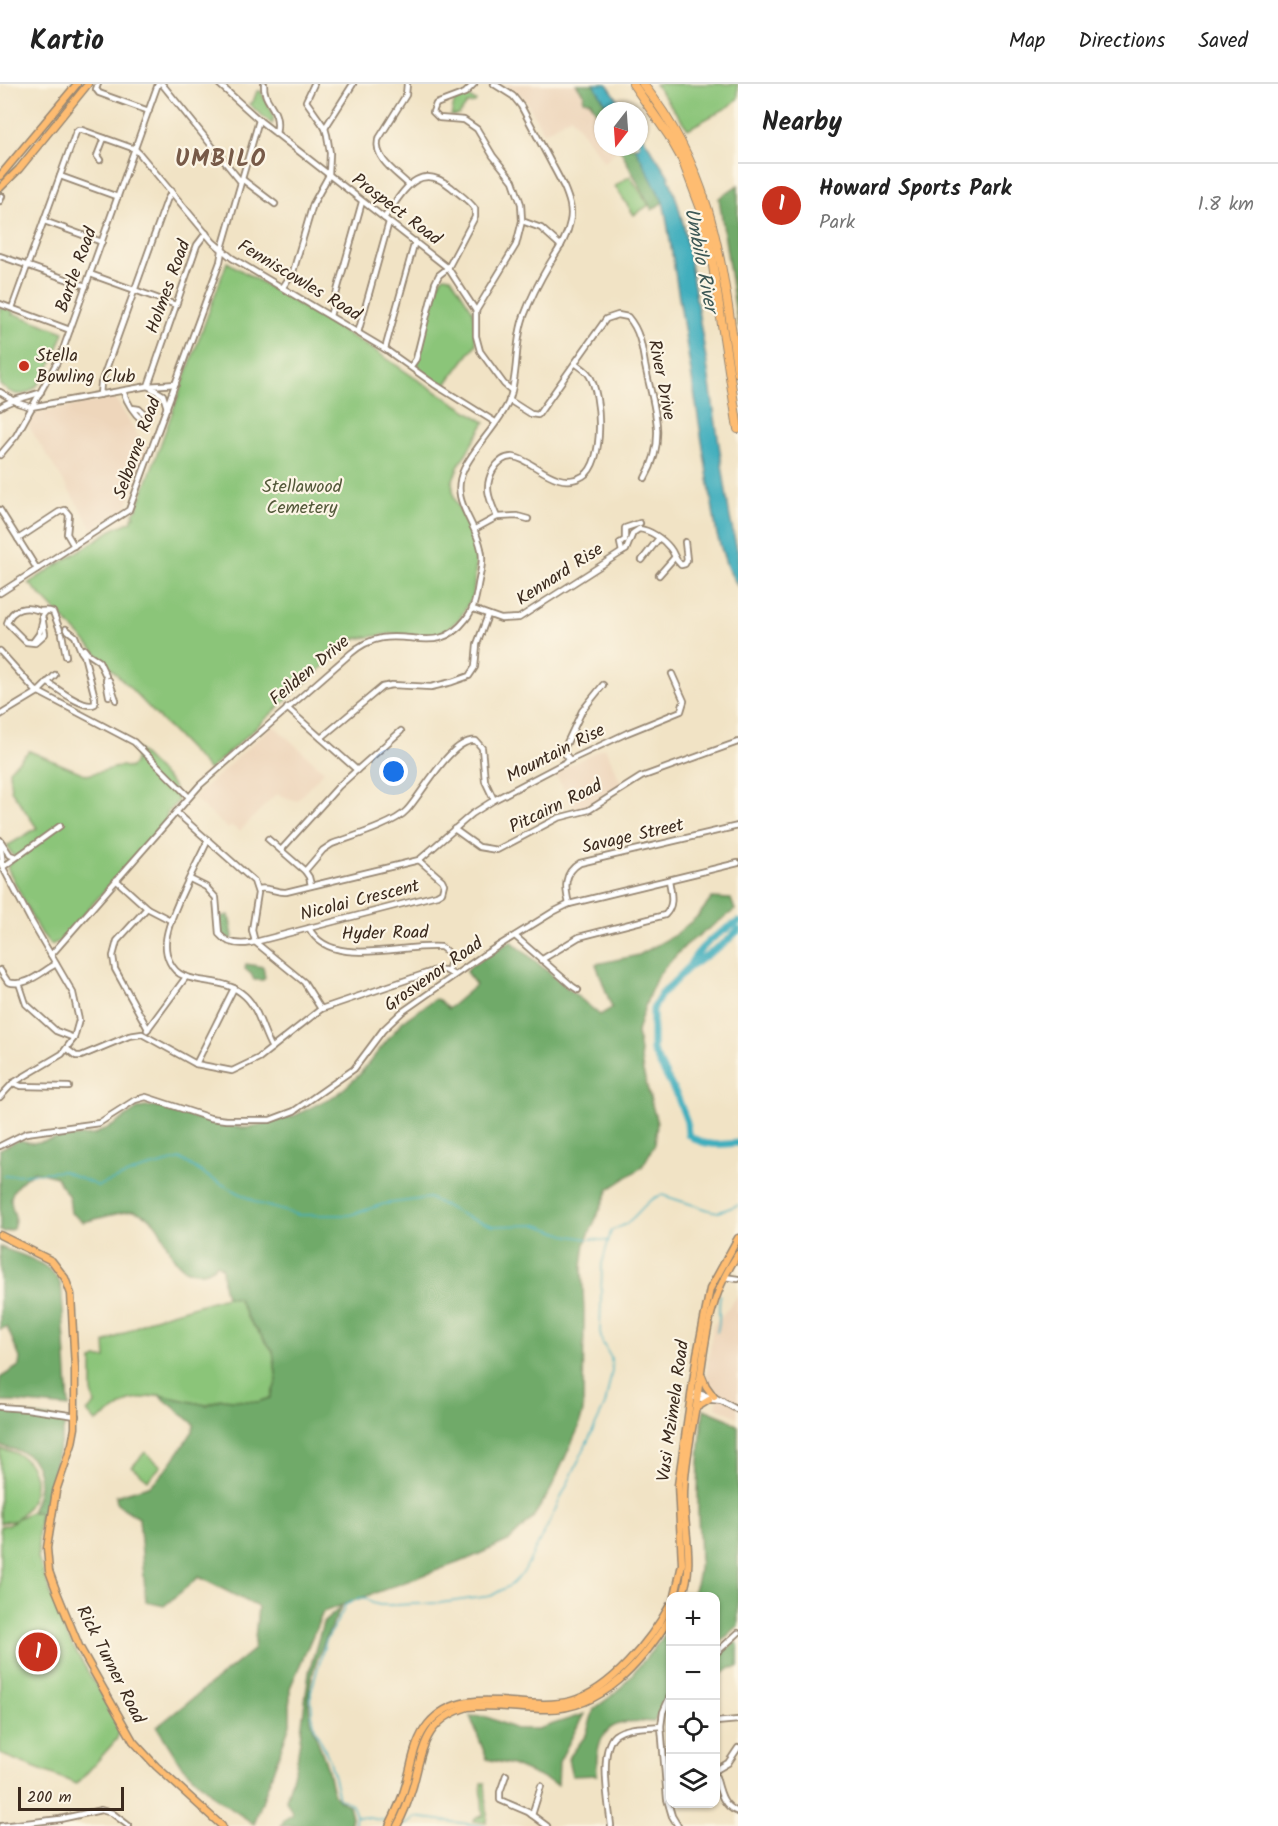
<!DOCTYPE html>
<meta charset="utf-8">
<style>
:root{--surface:#fff;--page:#f6f6f6;--text:#222;--muted:#767676;--line:#e0e0e0;--accent:#c8321e}
body{margin:0;font-family:Kalam,sans-serif;background:var(--page);color:var(--text)}
.controls{position:absolute;right:18px;bottom:18px;display:grid;overflow:hidden;border-radius:12px;box-shadow:0 2px 4px #0004}
.controls button{width:54px;height:54px;display:grid;place-items:center;padding:0;border:0;border-bottom:2px solid var(--line);background:var(--surface);color:var(--text);font:30px sans-serif}
.compass{position:absolute;left:594px;top:18px;width:54px;height:54px;border-radius:50%;background:var(--surface);box-shadow:0 2px 4px #0004;rotate:197deg}
.scale{position:absolute;left:18px;bottom:15px;width:106px;box-sizing:border-box;padding-left:6px;border:3px solid #3b2a1e;border-top:0;font-size:16px;line-height:21px;white-space:nowrap;color:#3b2a1e;-webkit-text-stroke:4px #fcf5e5;paint-order:stroke}
.you{position:absolute;left:394px;top:688px;width:21px;height:21px;margin:-15px;border:4px solid #fff;border-radius:50%;background:#1a73e8;box-shadow:0 0 0 9px #1a73e833}
.badge{display:grid;place-items:center;width:39px;height:39px;border-radius:50%;background:var(--accent);color:#fff;font-size:20px;font-weight:700}
.pin{position:absolute;translate:-50% -50%;border:3px solid #fff;box-shadow:0 2px 6px #0006}
.list{margin:0;padding:0;list-style:none}
h2{display:flex;justify-content:space-between;align-items:center;height:78px;margin:0;padding:0 24px;font-size:26px}
h2 small{font-size:20px;font-weight:400;color:var(--muted)}
.list li{display:grid;grid-template-columns:39px 1fr auto;gap:18px;align-items:center;box-sizing:border-box;height:84px;padding:0 24px;border-top:2px solid var(--line)}
.list b{display:block;font-size:22px;white-space:nowrap}
.list p{margin:0;font-size:20px;white-space:nowrap;color:var(--muted)}
.list em{font-size:20px;font-style:normal;color:var(--muted)}
.icon{flex:none;width:33px;height:33px;fill:none;stroke:currentColor;stroke-width:2;stroke-linecap:round;stroke-linejoin:round}
.map{position:relative;flex:none;width:738px;height:1742px;overflow:hidden}
header{display:flex;align-items:center;gap:36px;box-sizing:border-box;height:84px;padding:0 30px;background:var(--surface);border-bottom:2px solid var(--line)}
header strong{font-size:28px}
nav{display:flex;gap:33px;margin-inline-start:auto;font-size:21px}
main{display:flex}
aside{flex:1;background:var(--surface)}
.map>svg:first-child{display:block}
</style>
<header>
<strong>Kartio</strong>
<nav><a>Map</a><a>Directions</a><a>Saved</a></nav>
</header>
<main>
<div class="map">
<svg width="738" height="1742" viewBox="0 0 738 1742">
<rect width="100%" height="100%" fill="#fcf5e5"/>
<filter id="ink" filterUnits="userSpaceOnUse"><feTurbulence type="fractalNoise" baseFrequency=".0167" numOctaves="2"/><feDisplacementMap in="SourceGraphic" scale="12" xChannelSelector="R" yChannelSelector="G"/><feConvolveMatrix kernelMatrix="1 2 1 2 8 2 1 2 1" color-interpolation-filters="sRGB"/></filter>
<filter id="wash" filterUnits="userSpaceOnUse"><feTurbulence type="fractalNoise" baseFrequency=".008" numOctaves="4" result="noise"/><feDisplacementMap in="SourceGraphic" scale="24" xChannelSelector="R" yChannelSelector="G"/><feGaussianBlur stdDeviation="1.35" result="paint"/><feColorMatrix in="noise" values="0 0 0 0 0 0 0 0 0 0 0 0 0 0 0 0 0 1.4 0 .05"/><feComposite in="paint" operator="in"/></filter>
<g filter="url(#wash)">
<rect width="100%" height="100%" fill="#f1e3c5"/>
<g fill="#eed6bb">
<polygon points="505,0 583,0 603,29 603,63 621,63 604,78 571,32 544,49 525,15"/>
<polygon points="115,314 147,366 142,385 126,424 93,445 28,341 35,329"/>
<polygon points="273,641 324,687 297,717 276,710 240,747 231,742 228,745 193,714"/>
<polygon points="605,663 622,701 587,723 575,726 555,689"/>
<polygon points="738,1212 738,1333 716,1323 719,1308 711,1302 706,1293 713,1242"/>
</g>
<g fill="#8bc579" stroke="#63784c" stroke-width="1.5">
<polygon points="655,0 738,0 738,14 730,22 688,45"/>
<path d="M257 7H261C264 18 278 29 272 40L249 20 253 18Z"/>
<polygon points="466,11 476,17 475,19 467,20 459,31 451,32 455,15"/>
<polygon points="630,92 649,121 634,131 615,102"/>
<polygon points="227,178 374,266 421,298 485,338 459,381 452,398 454,413 469,445 477,470 473,512 460,534 446,546 431,552 391,550 354,555 209,686 29,499 115,444 132,437 132,433 135,432 133,429 137,425"/>
<path d="M444 192 451 193 473 227 476 260 444 303 423 290 418 281C419 267 435 198 444 192Z"/>
<path d="M0 223 13 227 12 231 15 230 64 248C57 267 40 319 13 309 8 307 4 304 0 301Z"/>
<polygon points="137,665 172,700 178,717 167,729 166,737 60,857 51,861 38,845 7,783 15,775 7,762 37,744 11,706 9,686 29,667 87,691 122,682 129,684 134,680"/>
<polygon points="226,1213 238,1214 247,1233 273,1267 277,1297 270,1314 258,1318 221,1315 206,1321 159,1311 129,1317 96,1338 87,1328 95,1320 92,1308 92,1277 96,1274 106,1274 105,1259 151,1235"/>
<path d="M0 1365C41 1370 46 1411 16 1435L31 1428H39L38 1474 64 1547 118 1639 119 1649 116 1656 77 1700 0 1670V1442L8 1441 16 1436 0 1439Z"/>
<polygon points="145,1368 161,1382 148,1396 132,1383"/>
<polygon points="481,1699 485,1699 487,1728 486,1739 474,1737 475,1734 483,1732"/>
</g>
<g fill="#70aa69" stroke="#566a44" stroke-width="1.5">
<path d="M576 0H594C600 9 604 18 610 27H603V38L590 17 583 16 584 10Z"/>
<polygon points="619,63 635,63 640,70 663,118 652,126"/>
<polygon points="738,101 738,244 719,114"/>
<path d="M712 814 731 815 735 826 687 860 666 882 657 893 649 911 641 934 637 948 643 988 657 1039 655 1060 642 1083 609 1105 585 1159 582 1183 584 1228 583 1328 578 1345 550 1407 532 1435 510 1456 468 1475 323 1528 290 1604V1640L254 1740 217 1715 181 1681 157 1643 254 1565 258 1523 199 1493 164 1522 146 1518 139 1434 117 1420 116 1412C126 1408 137 1406 148 1402 161 1397 184 1360 193 1347L194 1340 159 1311 206 1321 221 1315 258 1318 270 1314 277 1297 273 1267 247 1233 238 1214 226 1213 223 1200 222 1183 216 1180C211 1187 205 1189 196 1188 166 1186 168 1142 146 1132 143 1131 137 1127 133 1127 125 1127 93 1136 83 1138L71 1129 69 1113 56 1093 34 1087C26 1094 10 1104 11 1117 12 1131 18 1127 13 1145L4 1148 0 1147V1065L19 1056 33 1059 60 1054 93 1051 112 1042 139 1024 154 1022 219 1041 247 1044 294 1032 338 1010 359 991 403 937 435 915 439 916 448 925 476 901 466 888 471 882 511 857 600 931 612 924 596 880 639 871 675 851 698 832Z"/>
<path d="M229 831 233 853 230 856C219 851 219 844 220 833Z"/>
<polygon points="246,880 263,883 265,894 263,896 254,896 251,890 245,885"/>
<path d="M0 1163C19 1170 49 1178 59 1197 61 1201 62 1207 62 1212L69 1323 15 1318H0V1294L19 1282 20 1274 7 1243 0 1245Z"/>
<path d="M704 1325 728 1335 738 1342V1542L716 1562V1512H691C705 1487 698 1454 698 1426 698 1392 699 1359 704 1325Z"/>
<path d="M0 1327 61 1335 65 1340 40 1442 39 1428H31C39 1411 46 1385 27 1371 21 1366 8 1364 0 1362Z"/>
<path d="M342 1522C325 1555 302 1596 311 1636 315 1651 321 1665 326 1680 333 1698 327 1714 349 1721L352 1733 350 1742H281L284 1736 293 1730 286 1716 297 1677 309 1588 323 1539Z"/>
<path d="M670 1545V1607L654 1638C611 1634 594 1646 597 1691L572 1692 568 1675 586 1651 594 1625 618 1607Z"/>
<polygon points="736,1558 738,1561 738,1583 731,1584 716,1594 716,1573"/>
<polygon points="584,1630 559,1678 558,1701 512,1681 487,1675 470,1632 487,1633 516,1645 538,1645"/>
</g>
<g fill="#40aebd" stroke="#3e6c6e" stroke-width="1.5">
<polygon points="594,0 607,0 626,27 610,27"/>
<polygon points="639,47 668,91 677,117 684,143 707,280 730,434 738,470 738,503 727,483 717,451 666,132 663,118 635,63 639,63"/>
</g>
<g fill="none" stroke-linecap="round" stroke-linejoin="round">
<g stroke="#40aebd" stroke-width="1.5">
<polyline points="4,1092 63,1087 98,1102 139,1086 181,1075 212,1095 260,1120 299,1131 350,1131 384,1120 429,1114 469,1134 493,1142 538,1141 565,1151 588,1155"/>
<polyline points="591,1155 608,1157"/>
<path d="M717 1248C721 1237 718 1224 720 1211"/>
<path d="M388 1737 356 1732C352 1718 351 1719 339 1714L330 1677 315 1644 312 1630 311 1608 318 1583 326 1557 343 1527 345 1521 360 1514H366L372 1519 380 1521H393L440 1519 491 1512 512 1500 523 1489 546 1445 605 1321 612 1287 611 1274 602 1258 600 1248 602 1180 611 1147C616 1143 619 1144 624 1141 638 1133 645 1115 662 1111L712 1127 719 1128 738 1121"/>
<polyline points="403,1741 409,1739 415,1733 484,1742"/>
<polyline points="354,1742 356,1732"/>
</g>
<g stroke="#40aebd" stroke-width="7">
<path d="M738 846 726 858 688 884 661 911 653 925V967L678 1014 687 1038 688 1050C702 1063 720 1061 738 1059"/>
<path d="M688 884C699 862 717 850 738 838"/>
</g>
</g>
</g>
<g filter="url(#ink)">
<g fill="none" stroke-linecap="round" stroke-linejoin="round">
<defs>
<g id="minor">
<polyline points="98,0 96,5 99,9 149,27"/>
<polyline points="162,0 241,98"/>
<polyline points="219,0 259,36 448,184 476,227 476,252 480,267 504,300 511,306"/>
<path d="M264 0C263 21 282 23 276 50"/>
<path d="M407 0 406 11 378 56C374 75 397 89 409 101"/>
<polyline points="474,0 465,9 436,20 433,28 439,34 464,36 477,45 493,72 513,97 521,120 522,137 516,161 476,227"/>
<polyline points="325,44 353,0"/>
<polyline points="100,76 97,72 104,54"/>
<polyline points="60,92 118,113"/>
<polyline points="242,95 275,120"/>
<polyline points="0,117 2,112"/>
<path d="M384 134C403 109 417 76 451 103 459 110 469 116 475 125V133L448 184 439 191 435 199 416 275 411 282"/>
<polyline points="44,137 102,158"/>
<polyline points="522,137 541,144 561,162"/>
<polyline points="0,172 86,202"/>
<polyline points="90,190 176,221"/>
<polyline points="283,203 293,188 313,120 329,91 330,69 327,51 325,44 306,17 314,0"/>
<polyline points="0,220 70,246"/>
<polyline points="12,224 76,48 78,46 82,46 135,65 139,69 213,158 232,174 385,265 434,300 495,338"/>
<polyline points="330,232 362,118"/>
<polyline points="358,249 389,138"/>
<polyline points="385,265 415,157"/>
<path d="M123 307C127 318 133 329 142 336L145 334 146 331 139 325 132 324"/>
<polyline points="0,308 18,319 31,323 148,302 176,300"/>
<polyline points="100,311 101,299 167,116 172,107"/>
<path d="M509 316 531 330 538 331 606 235 618 231 628 233C640 247 642 263 645 281 653 322 668 354 645 394"/>
<path d="M0 323C13 314 27 314 41 308"/>
<polyline points="167,324 163,311 148,302 197,161 206,149"/>
<polyline points="0,371 16,352 61,271 158,0"/>
<polyline points="0,426 37,485"/>
<polyline points="497,433 517,432 528,435"/>
<path d="M475 445 497 433C490 416 483 404 493 386 518 346 546 413 583 392 605 380 602 310 589 291 586 286 580 283 575 279"/>
<polyline points="18,455 59,428 65,426 69,431 67,450 74,462"/>
<polyline points="622,468 620,459 625,456 625,444 640,439"/>
<polyline points="642,476 659,454"/>
<polyline points="659,491 674,474"/>
<polyline points="0,509 129,426 220,178 223,161 259,36"/>
<path d="M473 525 501 535 519 534 622 468 626 466 633 449 639 445C650 446 663 455 670 464 675 470 674 475 681 481L685 480 687 476 685 458"/>
<path d="M46 527 42 532 45 550 35 559 26 558 7 539C12 523 27 522 40 527 45 527 48 526 53 528L60 546"/>
<polyline points="66,545 75,552 81,567"/>
<polyline points="62,550 66,572"/>
<polyline points="33,558 39,550 43,536"/>
<polyline points="0,567 35,606 134,658 189,713"/>
<polyline points="87,569 84,565 81,567 83,570 87,569 99,577 106,592"/>
<polyline points="106,596 109,612"/>
<polyline points="109,596 116,616"/>
<path d="M47 598C58 605 84 626 95 620V614L84 571"/>
<polyline points="287,624 357,686"/>
<polyline points="0,631 38,608 55,591"/>
<polyline points="321,654 382,603 392,601 431,603 452,598 469,592 475,583 477,560 488,531"/>
<polyline points="570,676 565,670 565,663 582,627 603,601"/>
<polyline points="176,728 254,797 258,809 252,846 255,858 304,898 321,925"/>
<polyline points="454,745 479,763 497,766 558,734 589,726 641,693 738,658"/>
<polyline points="268,755 305,787 309,793 311,801"/>
<polyline points="0,756 10,771 16,773"/>
<path d="M208 756C197 780 167 834 166 858 165 871 171 887 184 892 205 900 227 895 245 912 259 925 262 947 272 964"/>
<polyline points="0,759 3,780"/>
<polyline points="281,766 339,702 401,647"/>
<polyline points="419,776 472,730 494,716 570,676 627,649 681,627 684,617 672,590"/>
<polyline points="0,778 30,835 73,909 79,936 74,954 62,970 13,999 0,1013"/>
<polyline points="3,783 60,742"/>
<path d="M305 787 323 766 332 760C351 753 395 740 407 726 422 710 453 652 476 657L482 664 485 697 494 716"/>
<path d="M190 795 206 803 216 814 219 850C227 860 239 861 251 859L437 811 442 808 444 800 442 796 419 776 286 808C276 809 268 802 258 805"/>
<polyline points="116,796 147,824 172,837"/>
<path d="M569 820C565 804 563 789 580 779L738 742"/>
<polyline points="147,824 117,857 113,872 115,885 148,945"/>
<path d="M309 844C330 886 405 859 441 863L451 871V877L448 887"/>
<polyline points="515,852 572,902 578,906"/>
<path d="M51 871 200 701 350 570C359 562 370 556 382 554 415 549 440 569 466 535 474 525 476 514 478 501 480 490 484 477 481 465 475 436 449 416 464 385 475 362 500 339 509 317 519 290 514 258 524 232 531 213 540 196 550 179 558 166 567 154 570 138 573 126 569 115 564 103L521 22 513 12 494 0"/>
<path d="M541 876 579 853 665 831C675 821 671 809 669 796"/>
<path d="M0 886 8 898C26 904 41 888 56 880"/>
<polyline points="19,899 26,920 56,947 74,954"/>
<polyline points="147,946 186,893"/>
<polyline points="67,965 76,972 81,972 129,952 142,950 196,980 232,987 259,974 321,925 436,886 445,886 454,891"/>
<polyline points="196,980 234,904"/>
<polyline points="13,999 21,1002 69,1003"/>
<polyline points="0,1062 26,1049 99,1039 135,1016 146,1013 210,1034 226,1036 270,1036 294,1027 354,985 383,946 402,928 482,872 553,828 569,820 738,779"/>
<polyline points="724,1193 738,1195"/>
<polyline points="696,1309 716,1314 738,1326"/>
<polyline points="695,1314 722,1317"/>
<polyline points="0,1323 27,1325 76,1332"/>
<polyline points="716,1569 738,1549"/>
<polyline points="670,1612 663,1628 661,1642 667,1715 672,1732 678,1742"/>
<polyline points="716,1638 738,1636"/>
<polyline points="716,1686 728,1679 738,1664"/>
<polyline points="506,1691 500,1708 500,1716 528,1728 547,1742"/>
<path d="M716 1693C720 1707 722 1722 738 1728"/>
<polyline points="532,1731 541,1702"/>
<polyline points="1,1742 60,1735 101,1726 112,1729 129,1742"/>
<path d="M611 1742C609 1721 598 1666 615 1651 627 1642 647 1644 661 1642"/>
</g>
<g id="major">
<polyline points="0,92 77,0"/>
<polyline points="0,104 19,85 88,0"/>
<polyline points="0,1151 52,1177 65,1194 71,1210 75,1285 75,1344 72,1360 56,1407 47,1464 49,1487 56,1506 79,1562 133,1657 156,1682 222,1742"/>
<polyline points="702,1292 706,1302 714,1313"/>
<polyline points="696,1324 709,1316"/>
<polyline points="675,1512 682,1480 678,1401 697,1270 710,1205 738,1154"/>
<path d="M682 1512C695 1482 684 1445 684 1413 684 1383 691 1352 696 1322 705 1267 705 1218 738 1170"/>
<path d="M389 1742C396 1728 402 1715 406 1700 412 1680 414 1657 428 1640 464 1597 524 1629 571 1617 610 1607 651 1556 670 1521"/>
<path d="M397 1742C404 1729 409 1716 413 1702 423 1665 424 1636 468 1623 494 1620 520 1625 546 1625 603 1626 642 1578 670 1534"/>
</g>
<g id="highway">
<polyline points="633,0 669,52 682,75 701,125 711,169 738,345"/>
<path d="M643 0C715 91 721 179 738 289"/>
</g>
</defs>
<use href="#minor" stroke="#968672" stroke-width="8"/>
<use href="#major" stroke="#968672" stroke-width="9"/>
<use href="#highway" stroke="#968672" stroke-width="10"/>
<use href="#minor" stroke="#fff" stroke-width="4.5"/>
<use href="#major" stroke="#febc71" stroke-width="6"/>
<use href="#highway" stroke="#febc71" stroke-width="8"/>
</g>
</g>
<circle fill="#c8321e" stroke="#fcf5e5" stroke-width="2" cx="24" cy="282" r="6"/>
<g text-anchor="middle" dominant-baseline="central" stroke-width="4.5" stroke-linejoin="round" paint-order="stroke">
<g font-size="18" fill="#3b2a1e" stroke="#fcf5e5">
<text transform="translate(396 126) rotate(37)">Prospect Road</text>
<text transform="translate(77 186) rotate(-70)">Bartle Road</text>
<text transform="translate(299 197) rotate(31)">Fenniscowles Road</text>
<text transform="translate(169 203) rotate(-70)">Holmes Road</text>
<text transform="translate(661 296) rotate(79)">River Drive</text>
<text transform="translate(138 364) rotate(-70)">Selborne Road</text>
<text transform="translate(560 491) rotate(-33)">Kennard Rise</text>
<text transform="translate(310 587) rotate(-40)">Feilden Drive</text>
<text transform="translate(556 670) rotate(-27)">Mountain Rise</text>
<text transform="translate(556 723) rotate(-26)">Pitcairn Road</text>
<text transform="translate(633 753) rotate(-13)">Savage Street</text>
<text transform="translate(360 817) rotate(-14)">Nicolai Crescent</text>
<text transform="translate(385 850) rotate(-1)">Hyder Road</text>
<text transform="translate(434 891) rotate(-35)">Grosvenor Road</text>
<text transform="translate(674 1327) rotate(-82)">Vusi Mzimela Road</text>
<text transform="translate(110 1581) rotate(63)">Rick Turner Road</text>
</g>
<g font-size="18" fill="#3b2a1e" stroke="#fcf5e5" text-anchor="start">
<text x="36" y="272">Stella<tspan x="36" dy="21">Bowling Club</tspan></text>
</g>
<g font-size="18" fill="#535839" stroke="#fcf5e5">
<text x="302" y="403">Stellawood<tspan x="302" dy="21">Cemetery</tspan></text>
</g>
<g font-size="20" font-style="italic" fill="#3d5856" stroke="#fcf5e5">
<text transform="translate(700 176) rotate(79)">Umbilo River</text>
</g>
<g font-size="24" font-weight="bold" letter-spacing="1.5" fill="#775a48" stroke="#fcf5e5">
<text x="221" y="75">UMBILO</text>
</g>
</g>
</svg>
<div class="controls">
<button>+</button>
<button>−</button>
<button><svg class="icon" aria-label="locate" viewBox="0 0 24 24"><circle cx="12" cy="12" r="6"/><path d="M12 2v4M12 18v4M2 12h4M18 12h4"/></svg></button>
<button><svg class="icon" aria-label="layers" viewBox="0 0 24 24"><path d="M12 4l9 5-9 5-9-5zM3 14l9 5 9-5"/></svg></button>
</div>
<svg class="compass" viewBox="-18 -18 36 36"><path d="M0-13l5 13h-10z" fill="#e53935"/><path d="M0 13l5-13h-10z" fill="#767676"/></svg>
<div class="scale">200 m</div>
<div class="you"></div>
<div class="pin badge" style="left:38px;top:1568px">1</div>
</div>
<aside>
<h2>Nearby<small></small></h2>
<ul class="list">
<li><span class="badge">1</span><div><b>Howard Sports Park</b><p>Park</p></div><em>1.8 km</em></li>
</ul>
</aside>
</main>
